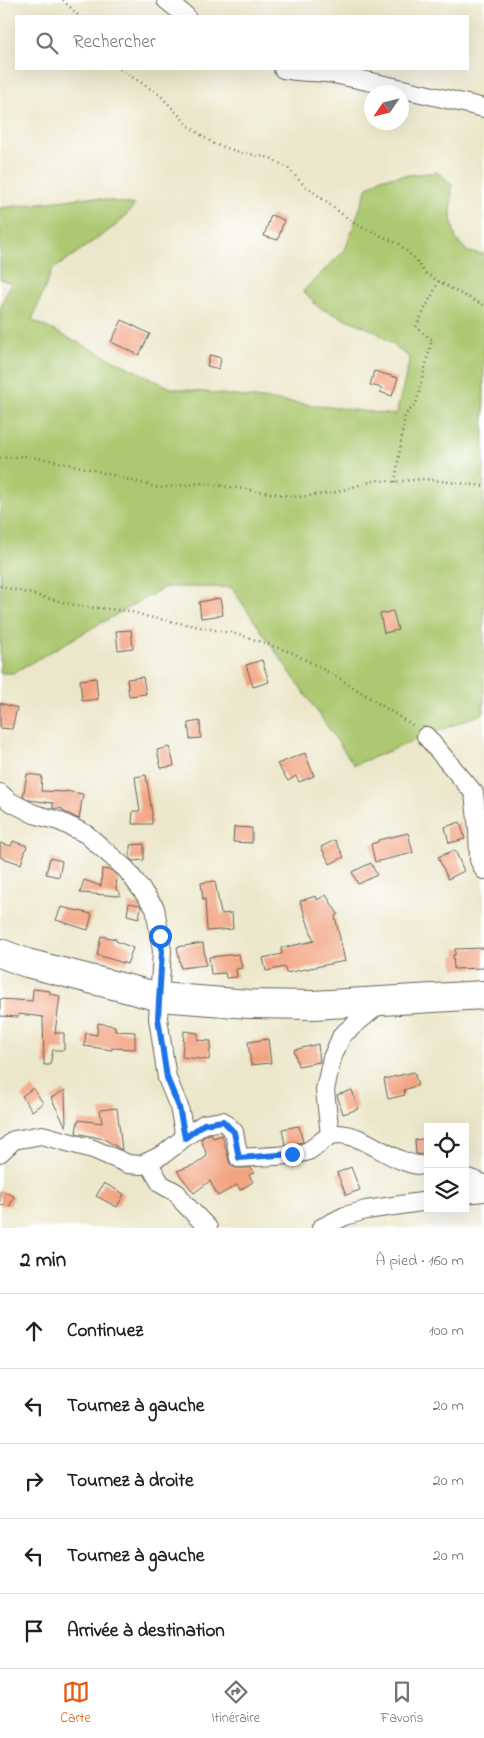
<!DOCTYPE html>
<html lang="fr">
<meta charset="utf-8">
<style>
:root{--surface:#fff;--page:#f2f2f2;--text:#202124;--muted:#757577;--line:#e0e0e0;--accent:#ea580c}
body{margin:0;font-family:"Indie Flower",sans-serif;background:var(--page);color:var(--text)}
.controls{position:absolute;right:15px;bottom:15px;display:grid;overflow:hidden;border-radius:0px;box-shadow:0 5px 20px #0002}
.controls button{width:45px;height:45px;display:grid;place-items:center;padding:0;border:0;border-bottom:1px solid var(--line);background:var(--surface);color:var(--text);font:25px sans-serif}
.compass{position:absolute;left:364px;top:85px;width:45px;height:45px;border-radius:50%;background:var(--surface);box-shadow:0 5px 20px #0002;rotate:235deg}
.stop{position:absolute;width:15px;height:15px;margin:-11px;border:4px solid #1a73e8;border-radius:50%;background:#fff}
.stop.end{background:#1a73e8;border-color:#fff;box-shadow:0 1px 5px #0008}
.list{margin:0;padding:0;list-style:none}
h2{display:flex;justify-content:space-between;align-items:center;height:65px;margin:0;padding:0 20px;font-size:21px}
h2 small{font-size:16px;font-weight:400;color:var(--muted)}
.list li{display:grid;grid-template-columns:32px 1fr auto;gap:15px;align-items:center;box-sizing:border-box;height:75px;padding:0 20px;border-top:1px solid var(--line)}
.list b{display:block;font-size:19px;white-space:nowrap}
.list em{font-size:16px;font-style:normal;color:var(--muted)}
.icon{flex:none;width:28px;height:28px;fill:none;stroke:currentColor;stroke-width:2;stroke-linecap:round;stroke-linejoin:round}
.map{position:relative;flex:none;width:484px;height:1228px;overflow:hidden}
.search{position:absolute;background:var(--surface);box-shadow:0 5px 20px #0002;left:15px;right:15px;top:15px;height:55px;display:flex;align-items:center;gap:12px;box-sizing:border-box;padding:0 18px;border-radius:0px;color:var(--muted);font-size:19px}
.sheet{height:440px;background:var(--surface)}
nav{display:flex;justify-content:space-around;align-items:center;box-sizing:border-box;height:70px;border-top:1px solid var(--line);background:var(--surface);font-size:14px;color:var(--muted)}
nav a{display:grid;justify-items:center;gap:2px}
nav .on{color:var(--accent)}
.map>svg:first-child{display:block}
</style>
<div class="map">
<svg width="484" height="1228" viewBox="0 0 484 1228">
<rect width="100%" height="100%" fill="#fff"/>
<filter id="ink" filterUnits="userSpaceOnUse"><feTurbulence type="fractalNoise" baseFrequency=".02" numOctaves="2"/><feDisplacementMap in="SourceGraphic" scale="10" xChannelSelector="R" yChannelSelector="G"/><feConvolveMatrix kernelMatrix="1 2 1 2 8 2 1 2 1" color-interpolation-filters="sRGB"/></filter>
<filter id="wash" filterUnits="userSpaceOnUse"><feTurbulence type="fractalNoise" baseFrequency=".0096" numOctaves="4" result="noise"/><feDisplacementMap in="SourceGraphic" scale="20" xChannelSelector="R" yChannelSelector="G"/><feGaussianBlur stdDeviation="1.12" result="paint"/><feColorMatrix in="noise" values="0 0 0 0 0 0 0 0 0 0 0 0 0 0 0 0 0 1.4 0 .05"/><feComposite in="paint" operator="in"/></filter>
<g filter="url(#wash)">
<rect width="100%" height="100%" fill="#ece7ca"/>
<polygon fill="#acc86f" stroke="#647246" points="437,172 452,184 451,218 456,239 468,252 484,254 484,713 354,765 231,587 165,587 13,673 0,673 0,309 11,283 0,279 0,208 89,197 135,205 118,224 52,270 32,320 171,388 396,415 410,358 375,331 319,308 303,291 345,250 367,188 381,178"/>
<g id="blocks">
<g fill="#f2a380">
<polygon points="271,215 284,220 278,240 264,236"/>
<polygon points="122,320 150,334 139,355 111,342"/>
<polygon points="210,355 221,358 219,369 207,366"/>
<polygon points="374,371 398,378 392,396 380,392 382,388 370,385"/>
<polygon points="220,598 223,615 201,618 199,602"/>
<polygon points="393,611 398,630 384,633 380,614"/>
<polygon points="131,630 133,648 118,650 116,631"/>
<polygon points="262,660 269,682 253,687 246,665"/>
<polygon points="143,677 146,694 129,696 127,679"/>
<polygon points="96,678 98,699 82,701 80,680"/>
<polygon points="0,703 17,708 12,729 0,728"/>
<polygon points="200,721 201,738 190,739 188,723"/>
<polygon points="170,747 174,766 161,768 157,750"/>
<polygon points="305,753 314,776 299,782 296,776 288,781 277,764"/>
<polygon points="27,774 42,776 41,791 66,792 66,791 83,794 79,819 63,811 63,809 53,808 53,803 29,800 23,797"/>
<polygon points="146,775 152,813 152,824 132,824 133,811 140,811 135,777"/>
<polygon points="460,822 465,839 449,843 445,827"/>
<polygon points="234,827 252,828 252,843 233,842"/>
<polygon points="408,833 413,853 375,862 371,844 378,842 378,840"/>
<polygon points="335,840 344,857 330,864 321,847"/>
<polygon points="13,841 27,846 21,864 0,857 0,843 11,846"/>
<polygon points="144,844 144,860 133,861 130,859 130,845"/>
<polygon points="455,850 464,871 448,879 438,857"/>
<polygon points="50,858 62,861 59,877 46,874"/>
<polygon points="371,863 377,875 358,884 352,872"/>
<polygon points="102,869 111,870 117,875 116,890 120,892 120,896 80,893 84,880 101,886"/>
<polygon points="215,881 221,914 232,913 233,929 207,931 205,899 203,900 201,883"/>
<polygon points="326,895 338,914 335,916 345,961 286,973 285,967 266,971 263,958 282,954 281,948 314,941 300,901 316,896 317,900"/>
<polygon points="129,903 139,905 141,907 139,918 127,915"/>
<polygon points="61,907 92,914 88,930 56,920"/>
<polygon points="101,936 116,939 116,941 133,948 127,964 97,955"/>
<polygon points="203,943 206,965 181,968 177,947"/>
<polygon points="484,948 484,968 454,969 453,955 455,955 455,949"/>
<polygon points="239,954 242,968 236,969 237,977 226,978 225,973 211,974 209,957"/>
<polygon points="33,989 50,991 50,994 60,996 55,1033 64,1033 64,1050 53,1050 50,1065 44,1065 43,1017 19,1014 18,1017 0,1016 0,999 32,1001"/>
<polygon points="98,1023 115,1026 115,1031 135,1032 135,1049 112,1048 112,1050 84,1046 86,1033 97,1035"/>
<polygon points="184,1031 198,1033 198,1040 211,1041 209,1060 182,1057"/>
<polygon points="268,1039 271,1063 251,1065 248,1042"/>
<polygon points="318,1044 320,1062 298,1066 294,1050"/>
<polygon points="414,1072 418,1085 404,1090 405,1095 388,1099 384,1079"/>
<polygon points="33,1088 43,1103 32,1111 22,1096"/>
<polygon points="65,1090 66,1127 51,1098"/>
<polygon points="352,1090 358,1109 343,1114 337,1095"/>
<polygon points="117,1108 122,1150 104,1139 76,1133 78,1120 102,1123 100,1110"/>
<polygon points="299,1126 303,1142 285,1145 282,1129"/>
<polygon points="208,1134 212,1134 213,1138 222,1135 230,1164 235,1168 251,1168 254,1173 249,1175 253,1182 240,1190 237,1185 218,1196 210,1181 194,1193 177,1171 196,1164 207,1156 201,1139"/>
<polygon points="428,1138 428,1155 416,1154 415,1140"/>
<polygon points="351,1167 360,1190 346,1195 337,1173"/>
<polygon points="104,1183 124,1194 117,1207 96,1196"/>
<polygon points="0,1190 14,1196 10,1206 0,1205"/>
</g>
</g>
</g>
<g filter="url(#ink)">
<use href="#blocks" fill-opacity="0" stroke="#656359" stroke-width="1"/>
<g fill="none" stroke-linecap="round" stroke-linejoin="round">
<defs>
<g id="street">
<polyline points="166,0 186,16"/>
<path d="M283 69C300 73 316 71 333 74 384 84 434 96 484 108"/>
<polyline points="426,736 474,793 478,829 479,860 484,870"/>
<polyline points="0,793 9,801 34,814 59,821 86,834 126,869 155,908 162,951 158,1018 167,1078 179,1107 185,1137 164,1154 141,1165 128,1164 93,1149 42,1135 14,1140 0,1153"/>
<polyline points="330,1135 325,1090 332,1058 342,1035 383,1001"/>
<path d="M185 1137 204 1124 223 1121 234 1132 239 1158C252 1157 299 1156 308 1151 318 1146 326 1134 338 1134 369 1135 393 1166 428 1166"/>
<polyline points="148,1162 161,1184 177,1193 183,1202 208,1228"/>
<polyline points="465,1177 484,1184"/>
<polyline points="465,1194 484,1192"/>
<polyline points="321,1228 345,1216 366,1210 428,1201"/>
</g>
<polyline id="highway" points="0,953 27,963 160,997 249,1004 313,1005 484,995"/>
</defs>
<use href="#street" stroke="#656359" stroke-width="20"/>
<use href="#highway" stroke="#656359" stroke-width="30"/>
<g stroke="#656359" stroke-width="2.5" stroke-dasharray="1 4" stroke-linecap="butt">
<polyline points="63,0 79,16"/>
<polyline points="120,69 160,95 191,128 214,144 239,152 271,158 289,169 302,183 355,224 399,244 416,260 425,273 455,291 484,305"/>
<polyline points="0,458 25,456 45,459 86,468 159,488 202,483 298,497 333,493 376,480 395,482 423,479 484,486"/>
<polyline points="395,482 405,415 416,404 432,340 416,327 439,281"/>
<polyline points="0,586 78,606 129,611 149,617 241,635 293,653 339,678 415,727"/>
</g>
<use href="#street" stroke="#fff" stroke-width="18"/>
<use href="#highway" stroke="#fff" stroke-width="28"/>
</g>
</g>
<g fill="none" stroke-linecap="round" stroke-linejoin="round" filter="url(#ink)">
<polyline stroke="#1a73e8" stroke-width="6" points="160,936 162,951 158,1018 167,1078 179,1107 185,1138 204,1124 223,1121 234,1132 239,1158 292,1154"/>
</g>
</svg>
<div class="controls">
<button><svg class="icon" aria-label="locate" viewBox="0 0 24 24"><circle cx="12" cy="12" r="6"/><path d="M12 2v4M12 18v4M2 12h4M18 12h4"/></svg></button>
<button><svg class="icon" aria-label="layers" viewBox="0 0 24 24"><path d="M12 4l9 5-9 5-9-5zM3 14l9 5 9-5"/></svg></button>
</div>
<svg class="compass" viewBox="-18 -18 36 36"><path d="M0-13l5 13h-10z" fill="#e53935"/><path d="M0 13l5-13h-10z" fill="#757577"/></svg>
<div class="stop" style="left:160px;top:936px"></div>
<div class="stop end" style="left:292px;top:1154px"></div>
<div class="search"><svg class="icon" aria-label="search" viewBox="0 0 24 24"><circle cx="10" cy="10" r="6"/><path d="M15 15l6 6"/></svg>Rechercher</div>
</div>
<section class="sheet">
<h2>2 min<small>À pied · 160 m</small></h2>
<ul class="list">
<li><svg class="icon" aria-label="ahead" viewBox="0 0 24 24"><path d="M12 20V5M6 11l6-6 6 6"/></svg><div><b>Continuez</b></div><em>100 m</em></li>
<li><svg class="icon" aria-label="left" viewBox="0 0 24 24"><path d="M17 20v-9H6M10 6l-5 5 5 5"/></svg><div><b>Tournez à gauche</b></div><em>20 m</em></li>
<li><svg class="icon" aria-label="right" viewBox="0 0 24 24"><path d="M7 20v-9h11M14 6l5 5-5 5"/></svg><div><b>Tournez à droite</b></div><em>20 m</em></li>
<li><svg class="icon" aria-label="left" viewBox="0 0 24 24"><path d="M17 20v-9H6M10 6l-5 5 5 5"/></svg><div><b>Tournez à gauche</b></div><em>20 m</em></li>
<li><svg class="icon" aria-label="arrive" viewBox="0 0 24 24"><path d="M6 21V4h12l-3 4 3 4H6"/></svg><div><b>Arrivée à destination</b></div></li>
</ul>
</section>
<nav>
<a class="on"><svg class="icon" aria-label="map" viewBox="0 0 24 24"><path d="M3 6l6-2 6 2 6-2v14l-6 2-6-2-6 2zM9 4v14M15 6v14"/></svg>Carte</a>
<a><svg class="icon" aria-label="directions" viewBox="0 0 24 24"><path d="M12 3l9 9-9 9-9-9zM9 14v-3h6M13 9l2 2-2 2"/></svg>Itinéraire</a>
<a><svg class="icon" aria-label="saved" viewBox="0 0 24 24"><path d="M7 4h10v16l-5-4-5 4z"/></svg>Favoris</a>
</nav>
